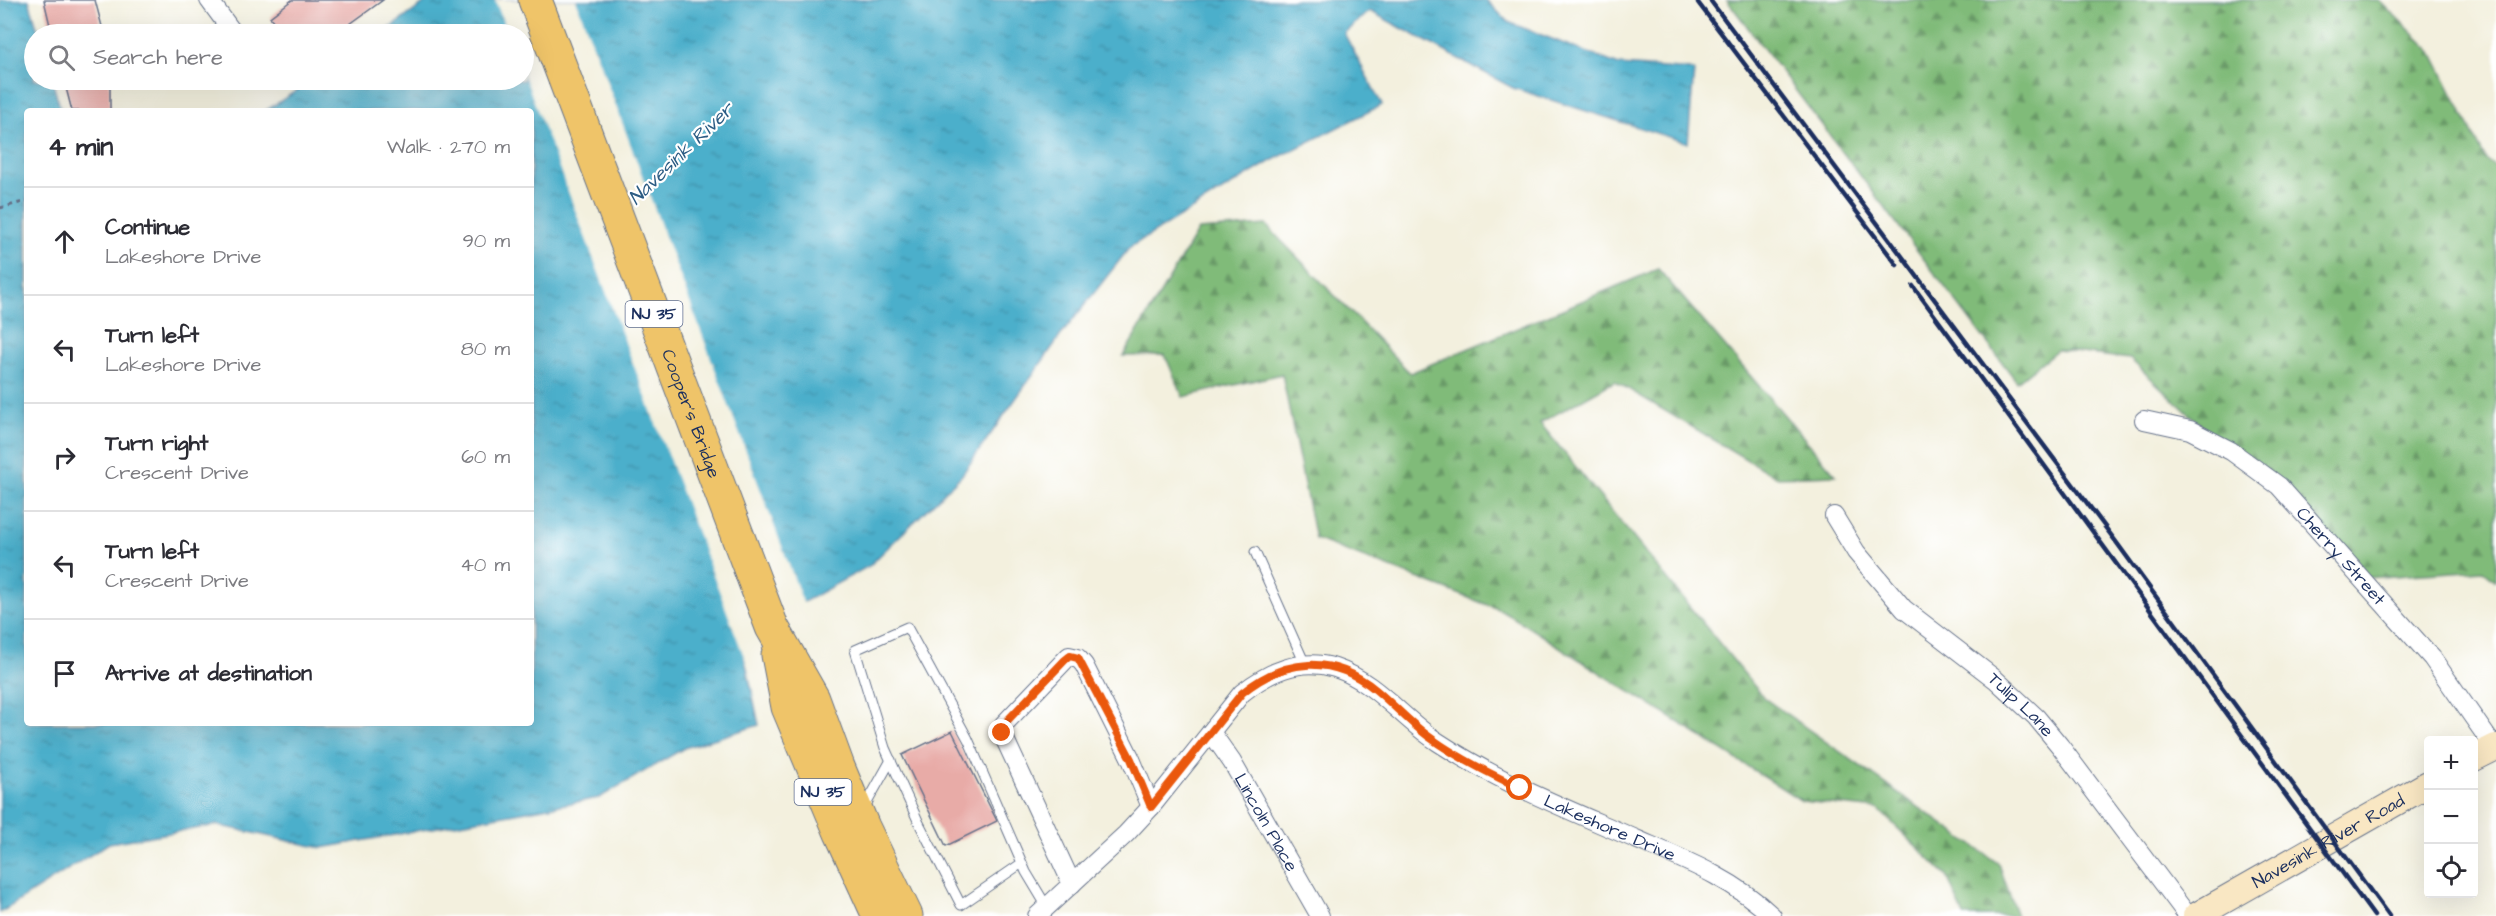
<!DOCTYPE html>
<meta charset="utf-8">
<style>
:root{--surface:#fff;--page:#f7f7f7;--text:#2b2b33;--muted:#7c7c81;--line:#e1e1e2}
body{margin:0;font-family:"Architects Daughter",sans-serif;background:var(--page);color:var(--text)}
.controls{position:absolute;right:18px;bottom:18px;display:grid;overflow:hidden;border-radius:6px;box-shadow:0 6px 24px #0002}
.controls button{width:54px;height:54px;display:grid;place-items:center;padding:0;border:0;border-bottom:2px solid var(--line);background:var(--surface);color:var(--text);font:30px sans-serif}
.stop{position:absolute;width:18px;height:18px;margin:-14px;border:4px solid #ea580c;border-radius:50%;background:#fff}
.stop.end{background:#ea580c;border-color:#fff;box-shadow:0 2px 6px #0008}
.list{margin:0;padding:0;list-style:none}
h2{display:flex;justify-content:space-between;align-items:center;height:78px;margin:0;padding:0 24px;font-size:26px}
h2 small{font-size:20px;font-weight:400;color:var(--muted)}
.list li{display:grid;grid-template-columns:39px 1fr auto;gap:18px;align-items:center;box-sizing:border-box;height:108px;padding:0 24px;border-top:2px solid var(--line)}
.list b{display:block;font-size:22px;white-space:nowrap}
.list p{margin:0;font-size:20px;white-space:nowrap;color:var(--muted)}
.list em{font-size:20px;font-style:normal;color:var(--muted)}
.icon{flex:none;width:33px;height:33px;fill:none;stroke:currentColor;stroke-width:2;stroke-linecap:round;stroke-linejoin:round}
.map{position:relative;flex:none;width:2496px;height:916px;overflow:hidden}
.search{position:absolute;background:var(--surface);box-shadow:0 6px 24px #0002;left:24px;top:24px;width:510px;height:66px;display:flex;align-items:center;gap:15px;box-sizing:border-box;padding:0 21px;border-radius:33px;color:var(--muted);font-size:22px}
.panel{position:absolute;background:var(--surface);box-shadow:0 6px 24px #0002;left:24px;top:108px;width:510px;height:618px;border-radius:6px}
.map>svg:first-child{display:block}
</style>
<div class="map">
<svg width="2496" height="916" viewBox="0 0 2496 916">
<defs>
<pattern id="forest-firs" width="22" height="20" patternUnits="userSpaceOnUse" patternTransform="scale(1.5)"><rect width="22" height="20" fill="#80bb79"/><path d="M5 1l3.5 6h-7zM16 11l3.5 6h-7z" fill="#689866"/></pattern>
<pattern id="water-ripples" width="26" height="14" patternUnits="userSpaceOnUse" patternTransform="scale(1.5)"><rect width="26" height="14" fill="#4cafcb"/><path d="M2 4q2-2 4 0t4 0M15 11q2-2 4 0t4 0" fill="none" stroke="#3e8fa8"/></pattern>
</defs>
<rect width="100%" height="100%" fill="#fff"/>
<filter id="ink" filterUnits="userSpaceOnUse"><feTurbulence type="fractalNoise" baseFrequency=".0167" numOctaves="2"/><feDisplacementMap in="SourceGraphic" scale="12" xChannelSelector="R" yChannelSelector="G"/><feConvolveMatrix kernelMatrix="1 2 1 2 8 2 1 2 1" color-interpolation-filters="sRGB"/></filter>
<filter id="wash" filterUnits="userSpaceOnUse"><feTurbulence type="fractalNoise" baseFrequency=".008" numOctaves="4" result="noise"/><feDisplacementMap in="SourceGraphic" scale="24" xChannelSelector="R" yChannelSelector="G"/><feGaussianBlur stdDeviation="1.35" result="paint"/><feColorMatrix in="noise" values="0 0 0 0 0 0 0 0 0 0 0 0 0 0 0 0 0 1.4 0 .05"/><feComposite in="paint" operator="in"/></filter>
<g filter="url(#wash)">
<rect width="100%" height="100%" fill="#f3f0de"/>
<g fill="url(#forest-firs)" stroke="#4e756c" stroke-width="1.5">
<polygon points="1727,0 2379,0 2432,52 2486,160 2496,167 2496,581 2483,570 2365,578 2130,359 2057,350 2017,382"/>
<polygon points="1266,225 1410,373 1658,269 1836,475 1776,477 1615,381 1540,423 1764,698 1999,864 2017,916 1964,916 1947,876 1878,809 1802,801 1503,611 1315,539 1282,374 1183,397 1165,355 1123,356 1198,230"/>
</g>
<polygon fill="url(#water-ripples)" stroke="#346f94" stroke-width="1.5" points="0,0 29,0 39,34 34,34 34,80 52,80 61,111 27,111 27,723 531,723 531,111 265,111 313,80 524,80 524,34 382,34 429,0 1486,0 1508,22 1619,65 1694,70 1688,143 1513,88 1370,11 1344,33 1382,105 1271,161 1130,247 1061,335 961,476 869,566 789,610 743,649 759,725 684,748 599,798 322,848 217,825 109,843 0,913"/>
<polygon fill="#f3f0de" points="495,0 576,0 804,605 791,613 747,650 751,675 524,75 524,34 508,34"/>
<g id="blocks">
<g fill="#e8aba7">
<polygon points="44,0 95,0 104,34 52,34"/>
<polygon points="292,0 383,0 336,34 283,34 270,17"/>
<polygon points="64,80 110,80 110,111 72,111"/>
<polygon points="952,731 997,821 946,846 902,755"/>
</g>
</g>
</g>
<g filter="url(#ink)">
<use href="#blocks" fill-opacity="0" stroke="#67738b" stroke-width="1.5"/>
<g fill="none" stroke-linecap="round" stroke-linejoin="round">
<defs>
<g id="lane">
<polyline points="1255,552 1305,664"/>
<polyline points="863,810 891,760"/>
<polyline points="1022,863 961,905 919,823 885,748 855,650 907,627 968,739 1026,872 1047,907"/>
</g>
<g id="street">
<polyline points="209,0 234,34"/>
<path id="s1" d="M2144 420 2190 430 2231 451 2279 486 2432 658 2496 750"/>
<path id="s2" d="M1834 516 1856 552 1904 609 1995 679 2036 717 2060 746 2188 916"/>
<path id="s3" d="M1211 732 1232 762 1320 916"/>
<polyline points="1072,884 1002,733 1004,724 1069,656 1078,658 1084,665 1131,759 1151,807"/>
<path id="s4" d="M1037 916 1126 834 1151 807 1242 693C1268 672 1301 657 1335 668 1377 682 1402 719 1438 742 1500 783 1570 810 1638 840 1687 861 1734 879 1772 916"/>
</g>
<g id="secondary">
<polyline points="2474,758 2496,747"/>
<path id="s5" d="M2196 916 2428 784"/>
</g>
<g id="highway">
<path id="s6" d="M535 0 772 627 813 699 838 767 863 827 906 916"/>
<polyline points="778,655 788,707 841,833 879,916"/>
</g>
</defs>
<use href="#lane" stroke="#67738b" stroke-width="11"/>
<use href="#street" stroke="#67738b" stroke-width="20"/>
<use href="#secondary" stroke="#67738b" stroke-width="28"/>
<use href="#highway" stroke="#67738b" stroke-width="35"/>
<polyline stroke="#67738b" stroke-width="3" stroke-dasharray="4.5 4.5" stroke-linecap="butt" points="0,208 27,201"/>
<use href="#lane" stroke="#fff" stroke-width="9"/>
<use href="#street" stroke="#fff" stroke-width="18"/>
<use href="#secondary" stroke="#f9e7c3" stroke-width="26"/>
<use href="#highway" stroke="#efc469" stroke-width="33"/>
<g stroke="#1b2f5e" stroke-width="4.5">
<polyline points="1696,0 1897,265"/>
<polyline points="1710,0 2114,539 2389,916"/>
<polyline points="1913,286 2374,916"/>
</g>
</g>
</g>
<g fill="none" stroke-linecap="round" stroke-linejoin="round" filter="url(#ink)">
<path stroke="#ea580c" stroke-width="8" d="M1002 733 1004 724 1065 660 1070 656 1078 658 1131 759 1151 807 1242 693C1285 658 1332 654 1376 690 1394 705 1409 722 1428 736 1456 757 1488 773 1520 788"/>
</g>
<g text-anchor="middle" dominant-baseline="central" stroke-width="4.5" stroke-linejoin="round" paint-order="stroke">
<g fill="#fff" stroke="#5f6d8e" stroke-width="1.5">
<rect x="625.5" y="301" width="57" height="26" rx="4.5"/>
<rect x="794.5" y="779" width="57" height="26" rx="4.5"/>
</g>
<g font-size="16" font-weight="bold" fill="#1b2f5e">
<text x="654" y="314">NJ 35</text>
<text x="823" y="792">NJ 35</text>
</g>
<g font-size="18" fill="#1b2f5e" stroke="#fff">
<text stroke="none"><textPath href="#s6" startOffset="442">Cooper's Bridge</textPath></text>
<text stroke="none"><textPath href="#s1" startOffset="246">Cherry Street</textPath></text>
<text stroke="none"><textPath href="#s2" startOffset="268">Tulip Lane</textPath></text>
<text stroke="none"><textPath href="#s3" startOffset="106">Lincoln Place</textPath></text>
<text stroke="none"><textPath href="#s4" startOffset="724">Lakeshore Drive</textPath></text>
<text stroke="none"><textPath href="#s5" startOffset="152">Navesink River Road</textPath></text>
</g>
<g font-size="20" font-style="italic" fill="#2c5c84" stroke="#fff">
<text transform="translate(681 154) rotate(-44)">Navesink River</text>
</g>
</g>
</svg>
<div class="controls">
<button>+</button>
<button>−</button>
<button><svg class="icon" aria-label="locate" viewBox="0 0 24 24"><circle cx="12" cy="12" r="6"/><path d="M12 2v4M12 18v4M2 12h4M18 12h4"/></svg></button>
</div>
<div class="stop" style="left:1520px;top:788px"></div>
<div class="stop end" style="left:1002px;top:733px"></div>
<div class="search"><svg class="icon" aria-label="search" viewBox="0 0 24 24"><circle cx="10" cy="10" r="6"/><path d="M15 15l6 6"/></svg>Search here</div>
<section class="panel">
<h2>4 min<small>Walk · 270 m</small></h2>
<ul class="list">
<li><svg class="icon" aria-label="ahead" viewBox="0 0 24 24"><path d="M12 20V5M6 11l6-6 6 6"/></svg><div><b>Continue</b><p>Lakeshore Drive</p></div><em>90 m</em></li>
<li><svg class="icon" aria-label="left" viewBox="0 0 24 24"><path d="M17 20v-9H6M10 6l-5 5 5 5"/></svg><div><b>Turn left</b><p>Lakeshore Drive</p></div><em>80 m</em></li>
<li><svg class="icon" aria-label="right" viewBox="0 0 24 24"><path d="M7 20v-9h11M14 6l5 5-5 5"/></svg><div><b>Turn right</b><p>Crescent Drive</p></div><em>60 m</em></li>
<li><svg class="icon" aria-label="left" viewBox="0 0 24 24"><path d="M17 20v-9H6M10 6l-5 5 5 5"/></svg><div><b>Turn left</b><p>Crescent Drive</p></div><em>40 m</em></li>
<li><svg class="icon" aria-label="arrive" viewBox="0 0 24 24"><path d="M6 21V4h12l-3 4 3 4H6"/></svg><div><b>Arrive at destination</b></div></li>
</ul>
</section>
</div>
